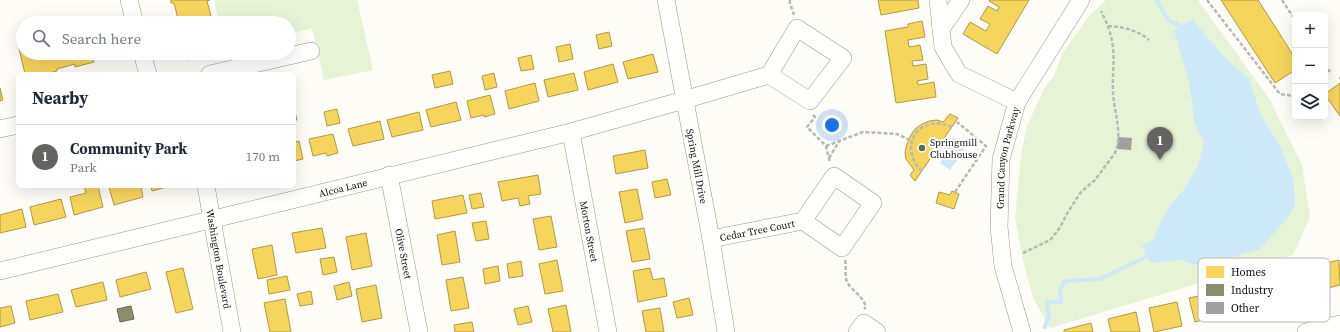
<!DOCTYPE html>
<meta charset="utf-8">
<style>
:root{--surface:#fff;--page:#f6f6f7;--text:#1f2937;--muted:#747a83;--line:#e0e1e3;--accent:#646362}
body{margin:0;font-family:"Source Serif 4",serif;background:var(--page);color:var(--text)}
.controls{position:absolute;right:12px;top:12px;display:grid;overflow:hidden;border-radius:6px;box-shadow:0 4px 16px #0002}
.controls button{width:36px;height:36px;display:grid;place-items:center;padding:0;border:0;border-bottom:1px solid var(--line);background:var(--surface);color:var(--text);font:20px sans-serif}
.you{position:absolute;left:832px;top:125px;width:14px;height:14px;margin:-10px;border:3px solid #fff;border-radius:50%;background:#1a73e8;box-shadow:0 0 0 6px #1a73e833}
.badge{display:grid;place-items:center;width:26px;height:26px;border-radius:50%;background:var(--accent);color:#fff;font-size:13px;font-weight:700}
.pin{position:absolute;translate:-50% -33px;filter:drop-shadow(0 1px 2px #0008)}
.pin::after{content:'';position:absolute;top:21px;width:14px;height:12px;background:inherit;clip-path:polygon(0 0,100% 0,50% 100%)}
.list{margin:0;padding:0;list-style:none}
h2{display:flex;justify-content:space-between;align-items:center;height:52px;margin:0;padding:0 16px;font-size:17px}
h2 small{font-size:13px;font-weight:400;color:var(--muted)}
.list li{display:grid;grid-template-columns:26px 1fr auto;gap:12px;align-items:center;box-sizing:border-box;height:64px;padding:0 16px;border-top:1px solid var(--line)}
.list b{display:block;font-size:15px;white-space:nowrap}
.list p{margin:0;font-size:13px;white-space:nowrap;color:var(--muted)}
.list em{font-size:13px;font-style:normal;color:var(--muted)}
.icon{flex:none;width:22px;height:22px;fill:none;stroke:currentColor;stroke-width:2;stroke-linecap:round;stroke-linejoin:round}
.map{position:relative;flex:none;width:1340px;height:332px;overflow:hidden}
.search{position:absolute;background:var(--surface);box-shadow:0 4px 16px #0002;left:16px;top:16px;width:280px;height:44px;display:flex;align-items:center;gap:10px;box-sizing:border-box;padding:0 14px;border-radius:22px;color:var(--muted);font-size:15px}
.panel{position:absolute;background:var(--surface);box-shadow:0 4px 16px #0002;left:16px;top:72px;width:280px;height:116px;border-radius:6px}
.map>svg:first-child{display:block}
</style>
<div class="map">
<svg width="1340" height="332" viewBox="0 0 1340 332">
<rect width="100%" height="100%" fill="#fdfcf7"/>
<g fill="#e7f3d7">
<polygon points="214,0 357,0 373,70 324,80 312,28 289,34 289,23 219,23"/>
<polygon points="1106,0 1198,0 1270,100 1302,165 1310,217 1293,255 1050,328 1033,298 1023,260 1015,218 1021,155 1027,126 1044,89 1054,76 1062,54 1089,16"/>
</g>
<g fill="#cde8f7">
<polygon points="1192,19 1227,60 1248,77 1261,115 1279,144 1293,178 1295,205 1286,220 1260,249 1229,258 1212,259 1196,265 1180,260 1150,263 1142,246 1154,239 1162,218 1171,204 1182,192 1198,166 1204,142 1194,122 1190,85 1174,30"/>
<polygon points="953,137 962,143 960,146 965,150 950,170 940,163 948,152 944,149"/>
</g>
<g fill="#f6d55c" stroke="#b19a46">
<polygon points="171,0 210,0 207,1 212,20 213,19 214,23 179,23 174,3 171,3"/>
<polygon points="878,0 918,0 919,8 881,15"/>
<polygon points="990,0 1029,0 997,54 963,34 970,22 986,31 990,24 980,19 988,6 997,11 999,7 989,1"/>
<polygon points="1221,0 1258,0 1295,58 1295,70 1275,83"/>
<polygon points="922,21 925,37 908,40 909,47 920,45 923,60 912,61 913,66 926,64 928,79 917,81 918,85 934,82 936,97 896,103 885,31 908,27 908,24"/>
<polygon points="609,32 612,46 599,49 596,35"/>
<polygon points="23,43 23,53 110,53 110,56 93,60 94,62 75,67 75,64 57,69 57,71 46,74 25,74 18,44"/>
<polygon points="570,44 573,59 559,62 556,47"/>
<polygon points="187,53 215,53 188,60"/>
<polygon points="653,54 658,72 628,79 623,62"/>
<polygon points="531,55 534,69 521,71 518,58"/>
<polygon points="613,64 618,82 588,90 584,72"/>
<polygon points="450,71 453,84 435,88 432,75"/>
<polygon points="494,73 497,87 485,90 482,76"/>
<polygon points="574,73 578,90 548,97 544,80"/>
<polygon points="535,83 539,101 509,109 505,91"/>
<polygon points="1340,83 1340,116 1325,95 1325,94"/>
<polygon points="0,88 3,100 0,101"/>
<polygon points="490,95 495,114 484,117 484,115 471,118 467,101"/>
<polygon points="456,102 461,120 431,127 426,110"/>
<polygon points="294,108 297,120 294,120"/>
<polygon points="337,109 340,123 327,126 324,112"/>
<polygon points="419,112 423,130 392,137 387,120"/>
<polygon points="950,114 958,118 915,181 910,175 914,170 906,159 905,152 907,144 911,135 915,129 922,124 929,121 937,120 943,122"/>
<polygon points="380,121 384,139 353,146 348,129"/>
<polygon points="333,134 338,153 327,156 326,153 313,156 309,139"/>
<polygon points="299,141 303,159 294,161 294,142"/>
<polygon points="645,150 648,168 616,174 613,156"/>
<polygon points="538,175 541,194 528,196 530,204 520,206 518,198 502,201 498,182"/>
<polygon points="667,179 671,195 655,198 652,182"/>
<polygon points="84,186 98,186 103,207 74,215 70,197 86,193"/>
<polygon points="114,186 141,186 143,197 114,205 109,187"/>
<polygon points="151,186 170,186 152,191"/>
<polygon points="637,189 643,219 625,223 619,192"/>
<polygon points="952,191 959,194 954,209 936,203 939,192 950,195"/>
<polygon points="481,193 484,207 472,209 469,195"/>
<polygon points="463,195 467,213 435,219 432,201"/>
<polygon points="61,199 66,217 34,225 30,207"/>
<polygon points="22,209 26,227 0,233 0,215"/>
<polygon points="551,216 557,247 539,250 533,219"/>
<polygon points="486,221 489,239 476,241 472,223"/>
<polygon points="322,228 326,248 296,253 292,233"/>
<polygon points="644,228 650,259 632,262 626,231"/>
<polygon points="455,231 460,262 442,265 437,235"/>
<polygon points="366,233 372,266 352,270 346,237"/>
<polygon points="272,245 277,275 258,279 252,249"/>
<polygon points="334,257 337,272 323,275 320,259"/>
<polygon points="557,260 563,291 545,294 539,264"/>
<polygon points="1339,260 1340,285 1317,291 1311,264 1321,261 1322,264"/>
<polygon points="521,261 523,276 509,278 507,264"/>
<polygon points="498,266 500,281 485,284 483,269"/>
<polygon points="183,268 193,309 176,313 166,272"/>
<polygon points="650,268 653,280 664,278 667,296 638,302 633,271"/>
<polygon points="146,272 151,289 120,297 116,280"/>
<polygon points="287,276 290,290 269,294 267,280"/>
<polygon points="463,277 469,308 451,311 446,280"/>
<polygon points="103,282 107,300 76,307 71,290"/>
<polygon points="349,282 352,296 337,300 334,286"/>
<polygon points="376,285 382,318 362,322 356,289"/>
<polygon points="311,291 313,304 300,306 297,294"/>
<polygon points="1217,292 1222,315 1195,322 1189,298"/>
<polygon points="58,294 63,312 30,320 26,301"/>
<polygon points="689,298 693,315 677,318 673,302"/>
<polygon points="285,299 291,332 270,332 264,303"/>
<polygon points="1177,302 1182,326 1154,332 1149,308"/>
<polygon points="566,305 571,332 553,332 548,309"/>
<polygon points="11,306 15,323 0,327 0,308"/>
<polygon points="528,306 532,322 518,325 514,309"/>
<polygon points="660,308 664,332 646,332 642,311"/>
<polygon points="1136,312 1140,332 1111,332 1108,319"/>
<polygon points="472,322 474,332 455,332 454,325"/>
<polygon points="1091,323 1093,332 1064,332 1064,330"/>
</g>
<polygon fill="#8c8c6e" stroke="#676752" points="131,306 134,319 120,322 117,309"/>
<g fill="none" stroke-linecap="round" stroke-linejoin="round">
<g stroke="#cde8f7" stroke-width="4">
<polyline points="1157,0 1158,3 1168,20 1179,25 1182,31"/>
<polyline points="1045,327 1049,314 1047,302 1061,302 1060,290 1065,281 1100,279 1150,255"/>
</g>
</g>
<polygon fill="#a19f9c" points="1118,137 1132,138 1131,150 1117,149"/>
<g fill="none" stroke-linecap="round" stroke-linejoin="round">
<defs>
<g id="minor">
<polyline points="129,0 135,23"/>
<path id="s1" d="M666 0 711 239 726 332"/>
<polyline points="938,0 943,47 959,74 1017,102"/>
<polyline points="941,29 961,0"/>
<polyline points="142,53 148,74"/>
<polyline points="210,74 311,51"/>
<polyline points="0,129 18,125"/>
<path id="s2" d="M571 132 608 332"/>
<path id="s3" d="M389 175 419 332"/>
<path id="s4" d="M206 186 232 332"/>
<path id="s5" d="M711 239 803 221 834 176 873 203 842 248 803 221"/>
<path id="s6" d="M0 271 571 132 684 100 769 75 797 28 843 58 810 101 769 75"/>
<polyline points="857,332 864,323 877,332"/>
<path id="s7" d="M1022 332 1003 266 999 227 1001 159 1017 102 1081 0"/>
<polyline points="1306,332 1340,324"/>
</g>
</defs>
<use href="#minor" stroke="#979795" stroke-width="18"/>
<g stroke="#b9b9b8" stroke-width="2.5" stroke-dasharray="4 2" stroke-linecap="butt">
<polyline points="790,0 790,3 794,15"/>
<polyline points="1207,0 1280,94 1295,96"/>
<polyline points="1282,0 1295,20"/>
<path d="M1108 26C1123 27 1138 30 1149 40"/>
<polyline points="1325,64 1330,72"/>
<polyline points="1339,78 1340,78"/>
<polyline points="813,115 815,117 807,127 826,146 830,163"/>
<polyline points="826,146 863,132 897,134 912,141"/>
<polyline points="829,158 840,140"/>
<path d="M922 171C896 146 920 112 952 127"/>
<polyline points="955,192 986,146 957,122"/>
<path d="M1023 253 1050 240 1059 229 1068 212 1081 192 1095 180 1115 153C1123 133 1114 113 1113 92 1112 74 1116 54 1111 37 1109 27 1105 19 1101 11"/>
<path d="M845 260C847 268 844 275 847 282 852 291 863 296 866 307L864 309"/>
</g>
<use href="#minor" stroke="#fffffe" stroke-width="17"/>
</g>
<circle fill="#646362" stroke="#fff" stroke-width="1.5" cx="922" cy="148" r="4"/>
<g text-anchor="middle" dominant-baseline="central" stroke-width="4" stroke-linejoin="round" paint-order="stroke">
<g font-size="10" fill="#111" stroke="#fff" text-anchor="start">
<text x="930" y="142">Springmill<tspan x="930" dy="12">Clubhouse</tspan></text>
</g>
<g font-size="10" fill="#111" stroke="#fff">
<text stroke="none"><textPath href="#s7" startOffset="178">Grand Canyon Parkway</textPath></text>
<text stroke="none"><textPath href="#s1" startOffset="169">Spring Mill Drive</textPath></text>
<text stroke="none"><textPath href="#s6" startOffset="353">Alcoa Lane</textPath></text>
<text stroke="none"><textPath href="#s5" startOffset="47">Cedar Tree Court</textPath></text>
<text stroke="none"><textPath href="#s2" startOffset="101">Morton Street</textPath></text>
<text stroke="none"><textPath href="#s3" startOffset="80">Olive Street</textPath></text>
<text stroke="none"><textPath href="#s4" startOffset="74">Washington Boulevard</textPath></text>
</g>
</g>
<rect x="1198" y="258" width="132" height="64" rx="6" fill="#fff" stroke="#b8b8b8" stroke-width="1"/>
<rect x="1206" y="266" width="18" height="12" fill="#f6d55c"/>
<rect x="1206" y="284" width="18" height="12" fill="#8c8c6e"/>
<rect x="1206" y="302" width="18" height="12" fill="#a19f9c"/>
<g font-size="11" fill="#111">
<text x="1231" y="276">Homes</text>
<text x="1231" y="294">Industry</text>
<text x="1231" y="312">Other</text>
</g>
</svg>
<div class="controls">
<button>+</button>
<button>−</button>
<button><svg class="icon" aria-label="layers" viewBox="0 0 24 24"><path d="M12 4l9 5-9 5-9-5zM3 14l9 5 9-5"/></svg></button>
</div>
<div class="you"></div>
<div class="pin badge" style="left:1160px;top:160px">1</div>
<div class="search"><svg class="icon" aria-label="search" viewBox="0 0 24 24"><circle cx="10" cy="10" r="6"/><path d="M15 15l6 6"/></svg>Search here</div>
<section class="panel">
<h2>Nearby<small></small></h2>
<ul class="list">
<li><span class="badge">1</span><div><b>Community Park</b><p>Park</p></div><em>170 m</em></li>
</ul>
</section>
</div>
